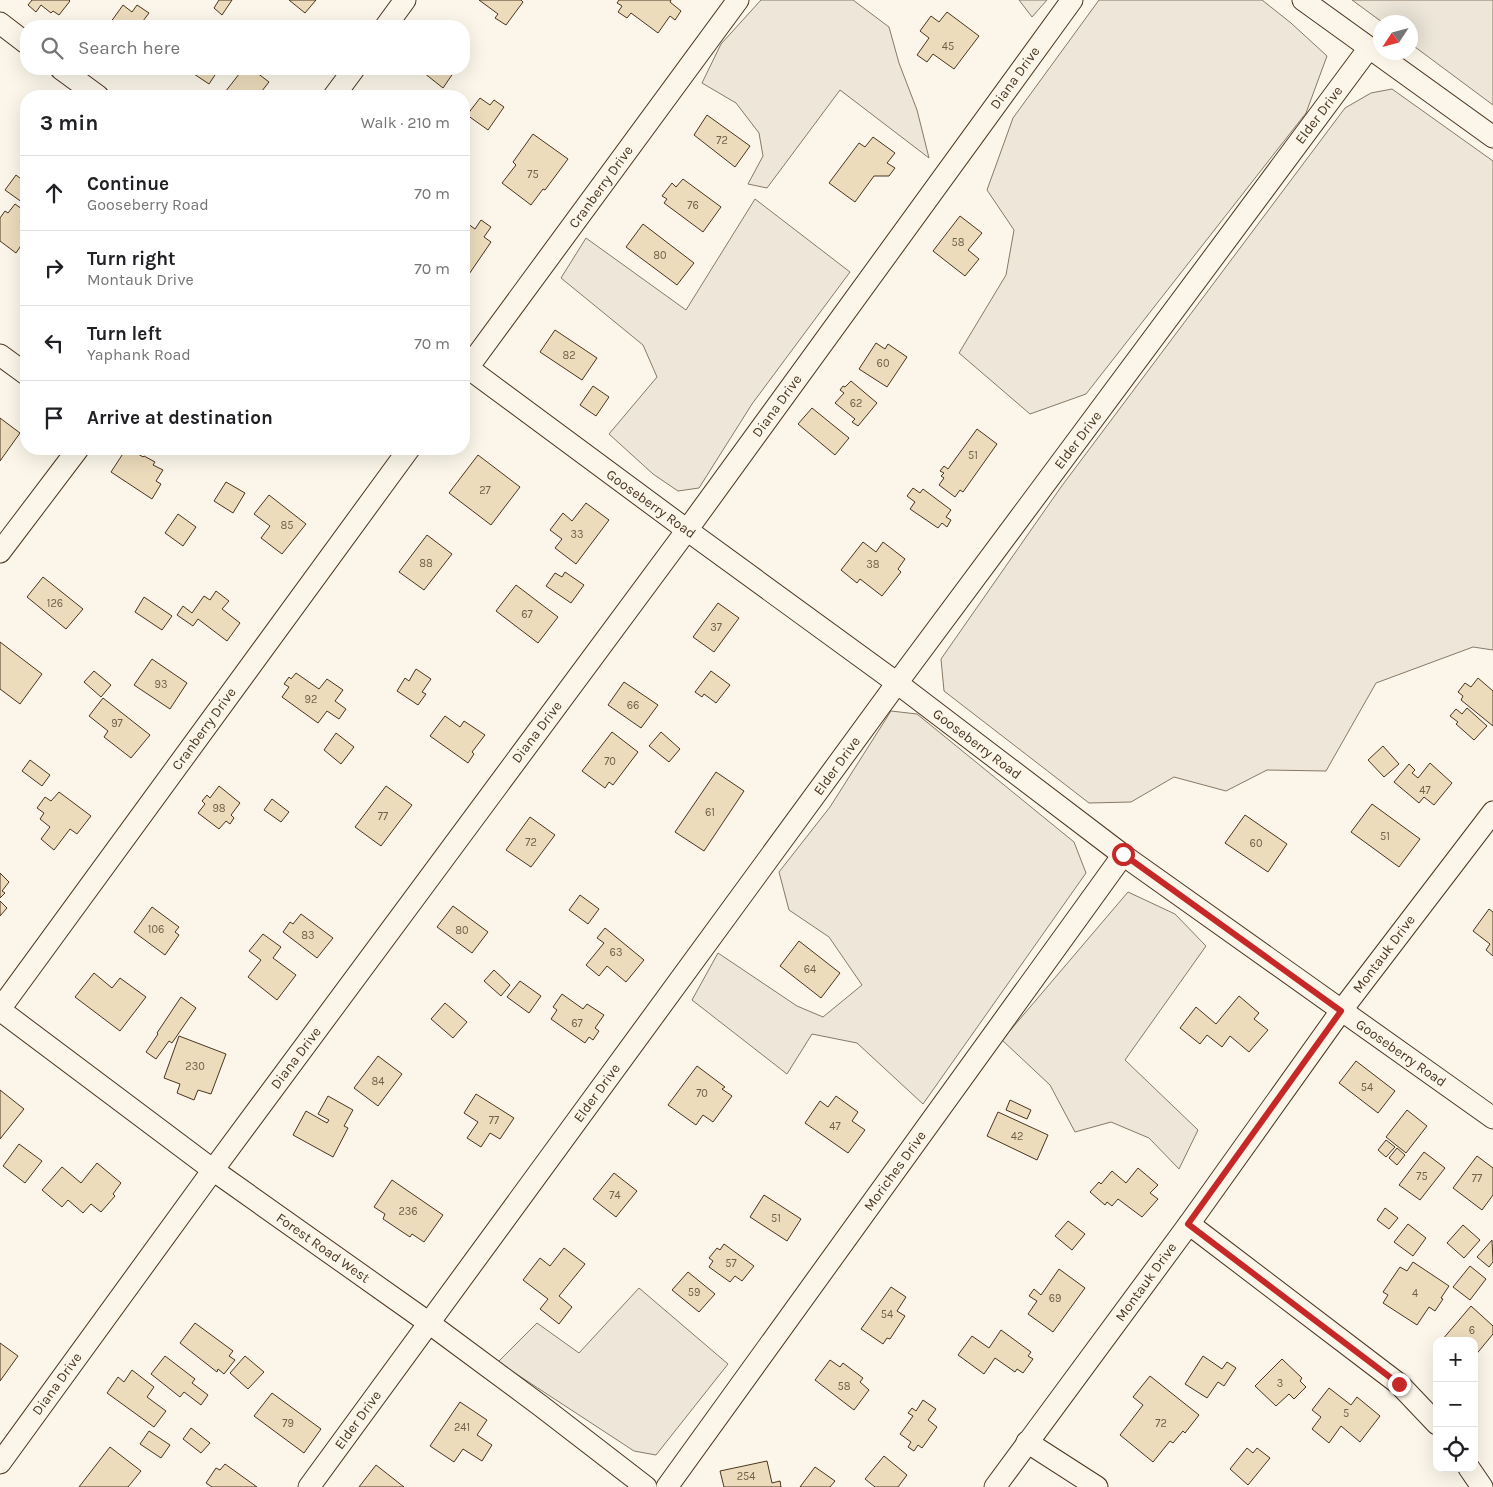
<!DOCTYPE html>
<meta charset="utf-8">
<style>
:root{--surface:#fff;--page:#f6f6f6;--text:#202124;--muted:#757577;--line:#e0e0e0}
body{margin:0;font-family:Karla,sans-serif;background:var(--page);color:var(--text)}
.controls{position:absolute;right:15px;bottom:15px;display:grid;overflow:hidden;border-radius:10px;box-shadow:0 5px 20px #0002}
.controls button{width:45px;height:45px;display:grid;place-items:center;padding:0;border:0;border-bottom:1px solid var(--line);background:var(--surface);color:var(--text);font:25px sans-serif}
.compass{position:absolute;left:1373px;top:15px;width:45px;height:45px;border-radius:50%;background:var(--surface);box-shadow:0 5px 20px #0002;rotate:234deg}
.stop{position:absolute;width:15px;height:15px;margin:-11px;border:4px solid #c62828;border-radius:50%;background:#fff}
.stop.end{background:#c62828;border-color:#fff;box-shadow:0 1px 5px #0008}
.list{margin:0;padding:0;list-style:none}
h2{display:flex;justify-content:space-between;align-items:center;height:65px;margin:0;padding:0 20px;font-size:21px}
h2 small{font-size:16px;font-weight:400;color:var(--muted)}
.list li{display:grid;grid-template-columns:32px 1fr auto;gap:15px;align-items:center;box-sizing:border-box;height:75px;padding:0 20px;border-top:1px solid var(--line)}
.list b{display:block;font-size:19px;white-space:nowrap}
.list p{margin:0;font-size:16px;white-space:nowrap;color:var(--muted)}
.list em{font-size:16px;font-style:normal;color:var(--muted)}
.icon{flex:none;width:28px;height:28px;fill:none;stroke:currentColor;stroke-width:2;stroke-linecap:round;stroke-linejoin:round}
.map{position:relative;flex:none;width:1493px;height:1487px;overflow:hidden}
.search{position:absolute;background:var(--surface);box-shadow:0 5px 20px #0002;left:20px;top:20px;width:450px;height:55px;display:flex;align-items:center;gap:12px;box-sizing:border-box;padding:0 18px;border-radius:20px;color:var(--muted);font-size:19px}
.panel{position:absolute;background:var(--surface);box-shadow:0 5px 20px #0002;left:20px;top:90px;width:450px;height:365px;border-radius:20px}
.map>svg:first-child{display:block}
</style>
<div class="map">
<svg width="1493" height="1487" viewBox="0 0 1493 1487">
<rect width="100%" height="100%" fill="#fbf6e9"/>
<g fill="#ede6d9" stroke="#887966">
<polygon points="761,0 853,0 889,27 899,63 917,110 929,158 840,90 767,188 748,184 763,156 759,133 736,103 702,83 721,44"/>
<polygon points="1019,0 1047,0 1032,17"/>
<polygon points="1099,0 1262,0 1291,23 1327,56 1306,113 1086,394 1030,414 959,353 1006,275 1014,230 987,190 1013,118"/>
<polygon points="1352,0 1493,0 1493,105 1411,44 1410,22 1382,22"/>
<polygon points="1392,89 1493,161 1493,650 1473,647 1376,683 1326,771 1267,770 1226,791 1174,777 1131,802 1089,803 944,691 941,659 1061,487 1345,108 1371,93"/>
<polygon points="755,199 850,272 752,404 699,488 678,491 653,474 609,434 657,377 643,345 561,278 586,238 686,310"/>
<polygon points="891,711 917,714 1074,842 1086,873 923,1104 857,1043 812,1034 787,1074 692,1000 718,953 797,1006 823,1017 862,985 829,937 789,910 779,872 830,807"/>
<polygon points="1128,892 1175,914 1206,946 1125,1060 1198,1130 1179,1169 1149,1138 1111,1122 1075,1132 1050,1085 1002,1040"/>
<polygon points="639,1288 728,1364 656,1455 634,1451 498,1362 537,1323 579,1353"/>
</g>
<g fill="#ecdcbc" stroke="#4a3520">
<polygon points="32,0 69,0 70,1 59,15 53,11 51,13 41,5 36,12 28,5"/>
<polygon points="219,0 232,0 222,15 214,8"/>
<polygon points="289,0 316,0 305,13"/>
<polygon points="479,0 521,0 523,2 506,25 495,18 498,14"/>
<polygon points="619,0 671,0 670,2 681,11 675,20 670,16 658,33 631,13 627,18 618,12 622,6 617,3"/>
<polygon points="123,5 132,12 137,5 149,13 143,21 150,26 108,26"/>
<polygon points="947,12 979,36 954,69 933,54 927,62 917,55 929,38 920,31 931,16 939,22"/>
<polygon points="197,69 219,69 209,84 194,74"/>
<polygon points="243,69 252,69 269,82 258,96 222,96"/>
<polygon points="419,69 456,69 443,88"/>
<polygon points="480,98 490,105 494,100 504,107 488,130 467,115"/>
<polygon points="707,115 750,146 735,167 694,135"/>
<polygon points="533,134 568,159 545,190 543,189 531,205 502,183 516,165 513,162"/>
<polygon points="873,137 895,153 887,163 895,168 889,176 874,176 855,202 829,183 859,143 865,147"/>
<polygon points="16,175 25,182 26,180 26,205 5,190"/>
<polygon points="683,179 721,207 703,232 664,203 667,199 662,196 672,183 676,187"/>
<polygon points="15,204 26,212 20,222 26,227 26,238 16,253 0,241 0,218 5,211 8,213"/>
<polygon points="960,216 982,233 968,250 979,259 965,276 933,251"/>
<polygon points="481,220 491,227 484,237 491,242 465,280 464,221 475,229"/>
<polygon points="643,224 694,263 677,285 626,247"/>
<polygon points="555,330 597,358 582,380 540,352"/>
<polygon points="876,343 885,349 888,344 907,357 887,387 859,369"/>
<polygon points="851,381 877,403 858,426 852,422 855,419 835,403 844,393 840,390 843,386 845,387"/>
<polygon points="593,386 609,397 596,416 580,405"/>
<polygon points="812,408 849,438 835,455 798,424"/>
<polygon points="0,418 20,433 0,461"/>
<polygon points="977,429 997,444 963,492 960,490 955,497 939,485 944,478 941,476 944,473 940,471 944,466 948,469"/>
<polygon points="126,449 130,449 143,457 144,456 155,462 153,465 163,470 156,481 161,484 152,499 111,472"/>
<polygon points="478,455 520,487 491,525 449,493"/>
<polygon points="226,482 245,493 233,513 214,501"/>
<polygon points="913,488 920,493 923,489 951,510 946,517 951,520 947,527 942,523 938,528 910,509 915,502 907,496"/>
<polygon points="269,495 306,524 282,554 261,538 270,526 254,514"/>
<polygon points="586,503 609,520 576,564 555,548 562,539 550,530 563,513 572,521"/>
<polygon points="178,514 196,527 183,546 165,533"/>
<polygon points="427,535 452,554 424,590 399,572"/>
<polygon points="863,542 876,552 883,542 905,559 898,569 901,572 882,596 860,579 857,583 841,570"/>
<polygon points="565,572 584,585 571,603 546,586 555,573 562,577"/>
<polygon points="43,577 83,609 66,629 27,597"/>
<polygon points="516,585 558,617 538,643 496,611"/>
<polygon points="216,591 229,601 222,609 240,623 227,641 198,619 193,626 177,615 183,606 192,613 204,596 210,600"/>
<polygon points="144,597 172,616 162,630 135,612"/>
<polygon points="718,603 739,618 714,652 693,637"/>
<polygon points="0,642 42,674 20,704 0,689"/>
<polygon points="152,659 187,683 170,709 134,685"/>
<polygon points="416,669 431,679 422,692 426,694 418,705 397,691 405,678 409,681"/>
<polygon points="94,671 111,685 101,697 84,682"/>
<polygon points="711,671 730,685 716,703 704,694 702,697 695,692"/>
<polygon points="296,673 319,689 327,679 343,690 335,701 346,709 339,719 327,711 318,723 282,697 289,687 284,684 289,677 291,679"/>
<polygon points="1478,678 1493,691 1493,726 1461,700 1463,696 1458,692 1465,683 1471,687"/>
<polygon points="624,682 658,705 641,728 608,705"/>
<polygon points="103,698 150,735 131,758 104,737 108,731 89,716"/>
<polygon points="1467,708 1487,726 1474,740 1456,724 1458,722 1450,716 1456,709 1462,714"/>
<polygon points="445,716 460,727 464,721 485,735 472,752 474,754 468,763 430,736"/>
<polygon points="612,732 638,752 613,785 609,782 605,788 582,771"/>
<polygon points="661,732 680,749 669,762 649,746"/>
<polygon points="336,733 354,747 341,764 324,750"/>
<polygon points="1383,746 1399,764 1384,777 1368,760"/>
<polygon points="30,760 50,775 42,786 22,771"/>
<polygon points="1430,763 1452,783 1434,805 1424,797 1419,803 1394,782 1409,764 1415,770 1412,773 1418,778"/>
<polygon points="716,772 744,791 704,851 675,832"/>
<polygon points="219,786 240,803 231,815 234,818 230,824 226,821 219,829 198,813 205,804 202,801 207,795 210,798"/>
<polygon points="386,786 412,805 381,846 355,827"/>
<polygon points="59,792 91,816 77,834 70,829 54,850 41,839 50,827 40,819 44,813 37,808 45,797 51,801"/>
<polygon points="272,799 289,812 281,822 264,810"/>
<polygon points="1372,804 1420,839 1399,867 1351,832"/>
<polygon points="1245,815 1287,844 1268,872 1225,843"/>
<polygon points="530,817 555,835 531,867 506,850"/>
<polygon points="0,873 9,882 2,891 5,893 0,898"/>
<polygon points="580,895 599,909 588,924 569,910"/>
<polygon points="0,901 7,908 0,916"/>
<polygon points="453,906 488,932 472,953 437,927"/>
<polygon points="152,907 179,927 175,932 179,935 165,955 134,932"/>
<polygon points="1489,909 1493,912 1493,956 1486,950 1490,944 1473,931"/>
<polygon points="301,914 333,938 317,958 283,932 290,922 293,924"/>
<polygon points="605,928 644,960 626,982 607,966 599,976 586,965 604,943 597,938"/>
<polygon points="263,934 281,947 273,958 296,975 277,1000 248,977 261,960 249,951"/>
<polygon points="799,941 840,973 821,998 780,966"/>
<polygon points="494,970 510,985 501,996 484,981"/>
<polygon points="94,973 112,988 120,978 146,997 120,1031 75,997"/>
<polygon points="520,981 541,996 529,1013 507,997"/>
<polygon points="562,994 583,1009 587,1004 604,1015 595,1028 599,1031 593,1040 589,1037 585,1043 551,1019 557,1010 553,1007"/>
<polygon points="1239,996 1259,1013 1254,1019 1268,1030 1249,1052 1230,1036 1222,1047 1207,1035 1200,1044 1180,1028 1196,1007 1216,1024"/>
<polygon points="181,997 196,1008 172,1043 169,1041 156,1059 146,1052 158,1034 157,1033"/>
<polygon points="445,1003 467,1022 453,1038 431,1019"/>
<polygon points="179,1036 226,1054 211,1094 198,1090 194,1100 177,1093 180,1084 164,1078"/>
<polygon points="378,1056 402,1074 378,1106 354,1088"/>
<polygon points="1356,1061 1395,1091 1378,1113 1339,1083"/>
<polygon points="697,1066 725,1087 722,1089 732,1096 713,1122 703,1115 696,1125 668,1105"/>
<polygon points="0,1090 24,1109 0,1139"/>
<polygon points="476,1094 514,1118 500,1139 490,1133 481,1147 467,1138 478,1122 464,1113"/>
<polygon points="328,1096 353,1110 344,1126 348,1128 333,1157 293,1135 306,1111 327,1123 329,1120 318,1114"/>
<polygon points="836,1096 858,1112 852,1121 865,1130 848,1153 805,1123 820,1101 828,1107"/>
<polygon points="1010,1100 1031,1110 1027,1119 1006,1110"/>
<polygon points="1407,1110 1427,1126 1406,1153 1386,1137"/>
<polygon points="998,1112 1048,1135 1037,1160 987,1136"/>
<polygon points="1386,1140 1395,1147 1386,1157 1378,1150"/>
<polygon points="19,1144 42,1161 25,1183 3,1166"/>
<polygon points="1397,1148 1405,1155 1397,1165 1389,1158"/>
<polygon points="1424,1152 1445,1168 1420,1200 1399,1185"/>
<polygon points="1477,1156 1493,1168 1493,1195 1482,1210 1453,1188"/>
<polygon points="97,1163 121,1183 113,1194 115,1196 101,1212 91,1204 83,1213 68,1200 62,1207 42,1190 62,1167 81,1183"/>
<polygon points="1138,1168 1158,1185 1150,1193 1158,1199 1142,1217 1118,1199 1112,1206 1107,1202 1105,1205 1090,1192 1099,1182 1101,1184 1112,1171 1126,1183"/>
<polygon points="614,1173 637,1191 616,1217 593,1199"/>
<polygon points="392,1180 443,1215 424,1242 412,1234 410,1237 383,1219 385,1214 374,1207"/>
<polygon points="764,1195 801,1219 787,1241 750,1217"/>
<polygon points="1385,1208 1398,1218 1389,1229 1377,1220"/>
<polygon points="1068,1221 1085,1234 1072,1250 1055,1236"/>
<polygon points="1408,1224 1426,1238 1413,1256 1394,1242"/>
<polygon points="1463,1225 1480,1240 1464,1258 1447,1243"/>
<polygon points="1492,1240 1493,1262 1489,1267 1477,1257"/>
<polygon points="724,1244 754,1266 742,1281 735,1276 730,1282 709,1267 713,1261 709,1258 717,1248 720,1250"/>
<polygon points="564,1248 585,1264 559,1296 572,1307 559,1324 540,1309 548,1299 523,1280 540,1258 550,1266"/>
<polygon points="1413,1262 1449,1286 1441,1298 1443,1299 1435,1311 1429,1307 1417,1325 1383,1303 1388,1295 1383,1292 1400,1267 1407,1271"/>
<polygon points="1470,1266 1486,1279 1470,1300 1453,1287"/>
<polygon points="1059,1269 1085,1288 1053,1332 1028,1314 1037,1301 1029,1296 1034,1289 1041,1295"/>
<polygon points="688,1272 715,1294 699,1312 672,1290"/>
<polygon points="891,1287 906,1297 897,1311 905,1316 890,1339 887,1338 883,1344 861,1329"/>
<polygon points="1471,1306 1493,1326 1493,1334 1474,1357 1474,1341 1442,1340"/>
<polygon points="195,1323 233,1351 229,1356 235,1360 224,1374 218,1369 217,1372 180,1343"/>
<polygon points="1001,1330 1031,1352 1028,1356 1033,1359 1023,1373 1017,1369 1015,1372 995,1358 984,1374 958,1355 972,1336 989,1348"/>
<polygon points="0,1343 18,1356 0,1381"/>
<polygon points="165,1356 195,1379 192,1383 208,1395 201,1405 184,1392 180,1397 151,1374"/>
<polygon points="245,1356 264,1372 248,1389 230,1373"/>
<polygon points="1203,1356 1222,1369 1227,1362 1236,1368 1224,1386 1218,1382 1207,1398 1185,1384"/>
<polygon points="1282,1359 1302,1378 1300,1381 1306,1387 1294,1399 1289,1394 1276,1406 1255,1386"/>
<polygon points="830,1360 840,1367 843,1363 863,1378 860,1382 869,1390 854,1410 815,1380"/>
<polygon points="132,1370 154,1387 147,1397 166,1411 154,1427 107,1393 118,1377 124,1382"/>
<polygon points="1150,1376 1199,1415 1185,1433 1183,1431 1173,1443 1170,1441 1153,1462 1120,1435 1143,1405 1133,1397"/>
<polygon points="1329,1388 1351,1405 1357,1397 1380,1416 1360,1442 1341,1426 1329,1443 1312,1429 1321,1417 1312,1410"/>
<polygon points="272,1393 321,1429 304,1453 254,1416"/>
<polygon points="923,1400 936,1409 928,1420 937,1427 922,1448 918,1445 914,1451 908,1447 911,1442 900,1434 913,1416 908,1413 912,1408 916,1411"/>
<polygon points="460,1402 487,1420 477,1435 492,1445 482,1461 463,1449 454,1462 430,1446"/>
<polygon points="191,1428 210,1443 201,1453 183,1439"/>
<polygon points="149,1431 170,1445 161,1458 140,1444"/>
<polygon points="110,1447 141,1471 128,1487 79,1487"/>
<polygon points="1247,1448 1253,1453 1257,1448 1270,1458 1248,1485 1230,1469"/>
<polygon points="884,1456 907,1475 898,1487 875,1487 865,1479"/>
<polygon points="767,1461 772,1483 780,1481 781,1487 724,1487 720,1471"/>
<polygon points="225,1464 257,1487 212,1487 206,1483 216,1468 220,1470"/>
<polygon points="376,1465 404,1487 359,1487"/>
<polygon points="815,1467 835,1481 830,1487 800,1487"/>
</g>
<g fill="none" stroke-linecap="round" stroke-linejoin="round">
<defs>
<g id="street">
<polyline points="1303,0 1493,137"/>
<polyline points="0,23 26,43"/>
<polyline points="386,26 405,0"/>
<polyline points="61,69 98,96"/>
<polyline points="334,96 354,69"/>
<polyline points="0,355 26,374"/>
<polyline points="464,365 687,530 897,683 1123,855 1493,1118"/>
<polyline points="464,373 738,0"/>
<polyline points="0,552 78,449"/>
<polyline points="0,1009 409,449"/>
<polyline points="0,1010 213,1170 429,1323 541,1406 646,1487"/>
<polyline points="1189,1224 1399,1384 1437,1424"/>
<polyline points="1027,1442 1097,1487"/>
<polyline points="0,1463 213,1170 687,530 1072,0"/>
<polyline points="1469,1468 1482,1487"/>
<polyline points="309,1487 897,683 1369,48"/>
<polyline points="667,1487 1123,855"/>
<polyline points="995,1487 1189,1224 1341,1011 1493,812"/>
</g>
</defs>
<use href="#street" stroke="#4a3520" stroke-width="23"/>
<use href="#street" stroke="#fbf6e9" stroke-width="21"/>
</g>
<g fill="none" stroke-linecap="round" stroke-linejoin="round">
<polyline stroke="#c62828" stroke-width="6" points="1123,854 1341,1011 1188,1224 1399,1384"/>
</g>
<g text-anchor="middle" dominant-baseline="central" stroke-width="4" stroke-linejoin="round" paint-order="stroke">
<g font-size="11" fill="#725f47">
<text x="948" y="46">45</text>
<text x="722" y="140">72</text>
<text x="533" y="174">75</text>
<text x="693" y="205">76</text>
<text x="958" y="242">58</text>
<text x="660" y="255">80</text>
<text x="569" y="355">82</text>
<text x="883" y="363">60</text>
<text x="856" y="403">62</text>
<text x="973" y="455">51</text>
<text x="485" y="490">27</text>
<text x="287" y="525">85</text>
<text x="577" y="534">33</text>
<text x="426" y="563">88</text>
<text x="873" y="564">38</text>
<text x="55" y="603">126</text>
<text x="527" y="614">67</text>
<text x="716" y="627">37</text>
<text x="161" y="684">93</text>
<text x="311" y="699">92</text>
<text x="633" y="705">66</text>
<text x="117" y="723">97</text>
<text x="610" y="761">70</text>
<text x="1425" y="790">47</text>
<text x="219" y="808">98</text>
<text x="710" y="812">61</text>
<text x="383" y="816">77</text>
<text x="1385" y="836">51</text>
<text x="531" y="842">72</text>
<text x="1256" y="843">60</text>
<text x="156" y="929">106</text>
<text x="462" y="930">80</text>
<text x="308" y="935">83</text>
<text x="616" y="952">63</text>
<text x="810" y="969">64</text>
<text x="577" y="1023">67</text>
<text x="195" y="1066">230</text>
<text x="378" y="1081">84</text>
<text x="1367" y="1087">54</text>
<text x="702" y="1093">70</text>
<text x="494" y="1120">77</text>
<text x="835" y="1126">47</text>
<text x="1017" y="1136">42</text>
<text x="1422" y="1176">75</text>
<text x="1477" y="1178">77</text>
<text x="615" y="1195">74</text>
<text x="408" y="1211">236</text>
<text x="776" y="1218">51</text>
<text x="731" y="1263">57</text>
<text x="694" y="1292">59</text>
<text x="1415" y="1293">4</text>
<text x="1055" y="1298">69</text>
<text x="887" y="1314">54</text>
<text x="1472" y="1330">6</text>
<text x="1280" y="1383">3</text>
<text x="844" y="1386">58</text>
<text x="1346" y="1413">5</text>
<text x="288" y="1423">79</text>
<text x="1161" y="1423">72</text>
<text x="462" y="1427">241</text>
<text x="746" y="1476">254</text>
</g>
<g font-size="14" fill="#4a3520" stroke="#fbf6e9">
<text transform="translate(1015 78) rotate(-54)">Diana Drive</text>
<text transform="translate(1319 115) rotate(-53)">Elder Drive</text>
<text transform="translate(601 187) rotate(-54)">Cranberry Drive</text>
<text transform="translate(777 406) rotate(-54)">Diana Drive</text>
<text transform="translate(1078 440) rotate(-53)">Elder Drive</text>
<text transform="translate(651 504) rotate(36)">Gooseberry Road</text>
<text transform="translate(204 729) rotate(-54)">Cranberry Drive</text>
<text transform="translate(537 732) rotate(-53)">Diana Drive</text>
<text transform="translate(977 744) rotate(37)">Gooseberry Road</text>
<text transform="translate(837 766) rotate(-54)">Elder Drive</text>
<text transform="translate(1384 954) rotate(-53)">Montauk Drive</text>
<text transform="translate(1401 1053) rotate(35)">Gooseberry Road</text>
<text transform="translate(296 1058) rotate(-53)">Diana Drive</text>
<text transform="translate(597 1093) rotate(-54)">Elder Drive</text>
<text transform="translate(895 1171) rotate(-54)">Moriches Drive</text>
<text transform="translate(323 1248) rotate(35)">Forest Road West</text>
<text transform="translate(1146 1282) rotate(-54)">Montauk Drive</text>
<text transform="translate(57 1384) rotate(-54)">Diana Drive</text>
<text transform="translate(358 1420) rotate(-54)">Elder Drive</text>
</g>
</g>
</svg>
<div class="controls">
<button>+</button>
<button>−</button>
<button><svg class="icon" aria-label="locate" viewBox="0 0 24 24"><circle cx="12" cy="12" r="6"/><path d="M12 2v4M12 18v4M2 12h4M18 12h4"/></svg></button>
</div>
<svg class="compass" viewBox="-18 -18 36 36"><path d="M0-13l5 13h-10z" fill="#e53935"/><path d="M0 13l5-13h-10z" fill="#757577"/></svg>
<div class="stop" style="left:1123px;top:854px"></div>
<div class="stop end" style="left:1399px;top:1384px"></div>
<div class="search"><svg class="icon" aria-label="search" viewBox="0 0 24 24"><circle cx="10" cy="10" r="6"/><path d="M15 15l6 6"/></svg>Search here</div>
<section class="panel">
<h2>3 min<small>Walk · 210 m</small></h2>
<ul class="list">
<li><svg class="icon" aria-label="ahead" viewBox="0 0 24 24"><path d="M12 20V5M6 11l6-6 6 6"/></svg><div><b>Continue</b><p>Gooseberry Road</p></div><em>70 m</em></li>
<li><svg class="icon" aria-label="right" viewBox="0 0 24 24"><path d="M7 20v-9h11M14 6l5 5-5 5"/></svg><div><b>Turn right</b><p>Montauk Drive</p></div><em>70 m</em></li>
<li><svg class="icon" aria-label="left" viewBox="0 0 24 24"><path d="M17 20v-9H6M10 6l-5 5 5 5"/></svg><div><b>Turn left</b><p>Yaphank Road</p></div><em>70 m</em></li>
<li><svg class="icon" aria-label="arrive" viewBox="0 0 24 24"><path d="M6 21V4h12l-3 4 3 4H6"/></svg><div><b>Arrive at destination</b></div></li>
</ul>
</section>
</div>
